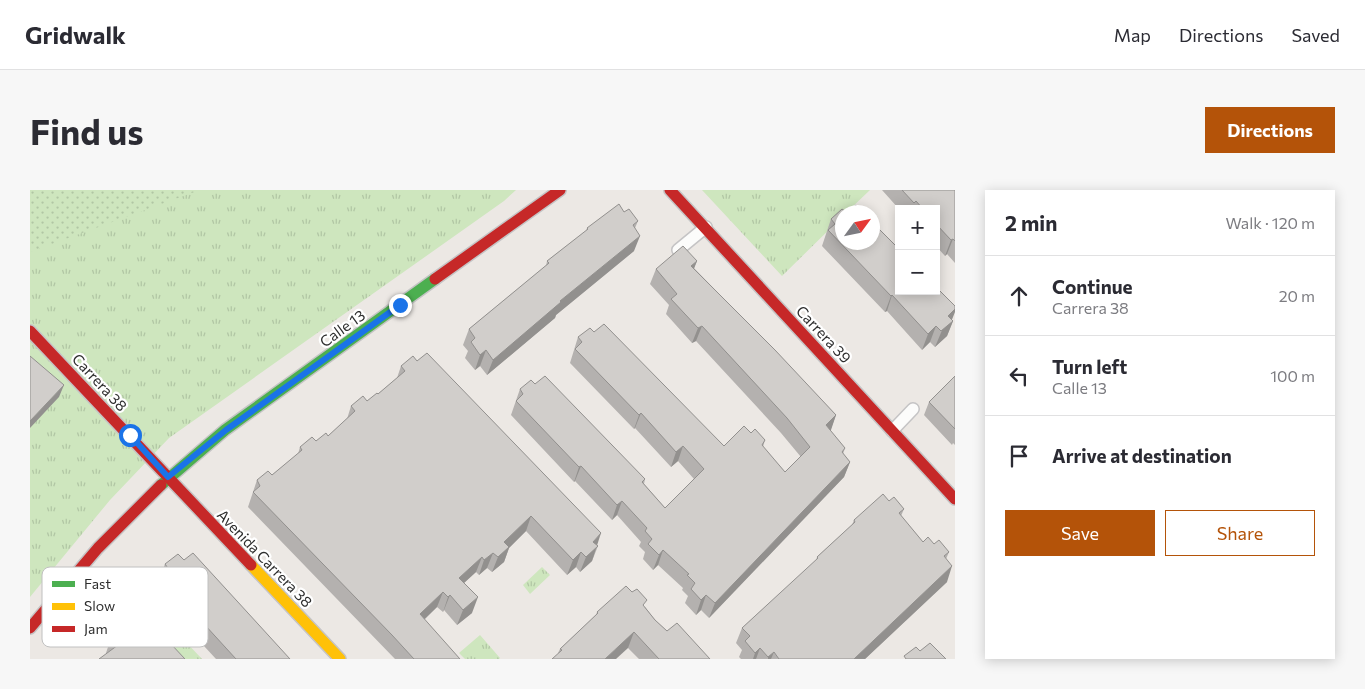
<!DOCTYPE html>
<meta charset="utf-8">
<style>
:root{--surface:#fff;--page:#f7f7f7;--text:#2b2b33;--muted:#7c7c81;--line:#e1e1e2;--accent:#b45309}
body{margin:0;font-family:Commissioner,sans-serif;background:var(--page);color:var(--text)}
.controls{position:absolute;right:15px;top:15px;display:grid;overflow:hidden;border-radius:0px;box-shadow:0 2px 12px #0003}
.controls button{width:45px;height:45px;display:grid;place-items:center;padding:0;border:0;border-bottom:1px solid var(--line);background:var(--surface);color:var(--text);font:25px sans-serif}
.compass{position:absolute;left:805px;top:15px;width:45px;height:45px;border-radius:50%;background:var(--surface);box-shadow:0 2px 12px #0003;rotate:57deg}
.stop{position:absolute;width:15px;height:15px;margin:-11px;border:4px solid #1a73e8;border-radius:50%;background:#fff}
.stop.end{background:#1a73e8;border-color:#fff;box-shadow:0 1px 5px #0008}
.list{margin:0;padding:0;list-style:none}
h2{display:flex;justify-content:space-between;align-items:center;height:65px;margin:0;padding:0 20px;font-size:21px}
h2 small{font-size:16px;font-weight:400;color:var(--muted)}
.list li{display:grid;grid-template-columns:32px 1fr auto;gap:15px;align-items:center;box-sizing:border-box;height:80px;padding:0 20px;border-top:1px solid var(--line)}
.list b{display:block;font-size:19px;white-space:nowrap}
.list p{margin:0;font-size:16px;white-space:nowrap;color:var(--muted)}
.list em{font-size:16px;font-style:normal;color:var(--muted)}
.actions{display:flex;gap:10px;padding:15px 20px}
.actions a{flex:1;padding:11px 0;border:1px solid var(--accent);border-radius:0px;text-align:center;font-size:18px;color:var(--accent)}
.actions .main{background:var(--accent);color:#fff}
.icon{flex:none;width:28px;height:28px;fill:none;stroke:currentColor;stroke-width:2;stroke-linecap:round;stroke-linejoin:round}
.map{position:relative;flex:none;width:925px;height:469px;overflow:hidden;border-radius:0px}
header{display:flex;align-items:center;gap:30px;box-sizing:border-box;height:70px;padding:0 25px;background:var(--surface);border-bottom:1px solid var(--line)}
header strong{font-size:24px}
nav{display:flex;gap:28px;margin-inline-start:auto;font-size:18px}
.intro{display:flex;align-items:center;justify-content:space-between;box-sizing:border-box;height:120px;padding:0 30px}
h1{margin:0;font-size:35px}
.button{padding:12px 22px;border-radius:0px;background:var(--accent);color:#fff;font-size:18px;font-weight:700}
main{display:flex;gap:30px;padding:0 30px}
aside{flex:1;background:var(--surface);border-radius:0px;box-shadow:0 2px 12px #0003}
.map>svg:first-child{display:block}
</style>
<header>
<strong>Gridwalk</strong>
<nav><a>Map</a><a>Directions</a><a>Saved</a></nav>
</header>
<div class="intro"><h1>Find us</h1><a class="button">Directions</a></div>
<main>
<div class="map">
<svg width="925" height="469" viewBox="0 0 925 469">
<defs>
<pattern id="grass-tufts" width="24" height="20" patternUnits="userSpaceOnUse" patternTransform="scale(1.25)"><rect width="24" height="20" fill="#cee6be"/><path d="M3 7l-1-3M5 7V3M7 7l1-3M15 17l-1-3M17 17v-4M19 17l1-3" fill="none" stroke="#b1c6a4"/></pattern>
<pattern id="park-dots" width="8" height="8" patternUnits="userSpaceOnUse" patternTransform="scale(1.25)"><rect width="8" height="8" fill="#cee6be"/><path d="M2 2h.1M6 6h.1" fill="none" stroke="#b1c6a4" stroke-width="1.8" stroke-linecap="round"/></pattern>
</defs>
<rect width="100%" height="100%" fill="#ece8e4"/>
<g fill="url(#grass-tufts)">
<polygon points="0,0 486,0 474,11 139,248 80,310 0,407"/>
<polygon points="672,0 840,0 817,22 812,22 812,27 752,86"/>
<polygon points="512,377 520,385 500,404 493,395"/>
<polygon points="105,398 172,469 144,469 91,412"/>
<polygon points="450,445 470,468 469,469 435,469 429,463"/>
</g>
<polygon fill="url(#park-dots)" points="0,0 170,0 0,62"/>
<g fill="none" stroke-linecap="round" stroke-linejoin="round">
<defs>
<g id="lane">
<polyline points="648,60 676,37"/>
<polyline points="862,241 883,219"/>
</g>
<polyline id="fast" points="131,295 195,240 405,89"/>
<polyline id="slow" points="221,375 310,469"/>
<g id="jam">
<polyline points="640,0 925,309"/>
<polyline points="405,89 530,0"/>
<polyline points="0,141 221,375"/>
<polyline points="0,438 68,358 131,295"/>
</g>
</defs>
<use href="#lane" stroke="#c5c4c5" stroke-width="14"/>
<use href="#fast" stroke="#c5c4c5" stroke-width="14"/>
<use href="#slow" stroke="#c5c4c5" stroke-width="14"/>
<use href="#jam" stroke="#c5c4c5" stroke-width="14"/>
<use href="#lane" stroke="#fcfcfb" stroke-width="11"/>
<use href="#fast" stroke="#4caf50" stroke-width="11"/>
<use href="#slow" stroke="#ffc107" stroke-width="11"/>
<use href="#jam" stroke="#c62828" stroke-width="11"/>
</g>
<g fill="#b4b1af">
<polygon points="852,0 925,0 925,73 917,64 915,66 906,56 906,19 869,19"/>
<polygon points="594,22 608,31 605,38 604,61 526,125 525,128 457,185 450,176 445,180 435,168 438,161 433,155 439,139 516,76 517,71 556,41 557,38"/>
<polygon points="801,29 922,130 923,131 917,146 905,157 900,152 892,160 857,121 855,122 792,56"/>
<polygon points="667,71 664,78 806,225 800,241 815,258 813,264 820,272 814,287 679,428 671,420 666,425 655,413 658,406 652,400 653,398 628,375 623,380 613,369 615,362 609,356 611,352 587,325 582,330 545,291 544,292 481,225 490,199 615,289 614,294 635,318 664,289 648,271 641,277 605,238 604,239 540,173 548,147 694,256 721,243 735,250 733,257 755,282 771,267 751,243 666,151 662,153 636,124 639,115 620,94 626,79"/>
<polygon points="371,176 568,356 562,371 550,382 546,377 537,385 496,341 479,358 474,372 462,382 457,378 449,385 446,382 434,393 442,423 427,435 414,420 413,422 407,417 394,430 430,469 365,469 218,317 227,290 242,285 268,264 270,257 298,246 317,229 321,216 337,211 348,204 367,188"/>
<polygon points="925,186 925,255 923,253 922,255 894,225 899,212"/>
<polygon points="859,311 874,319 871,326 893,352 904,354 919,362 916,369 917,392 835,469 711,469 709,467 712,460 706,453 712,438 786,371 787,367 822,335 824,330"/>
<polygon points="154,370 260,469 186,469 126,404 131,392 129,390 135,374"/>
<polygon points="615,417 625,430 637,441 680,469 609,469 598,458 528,463 530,459 566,425 567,422"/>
<polygon points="103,429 155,469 76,464 76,463 80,451 78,449 84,433"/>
</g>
<g fill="#92908e">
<polygon points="610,46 604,61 526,125 525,128 457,185 463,170 530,111"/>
<polygon points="923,49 917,64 915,66 921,50"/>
<polygon points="667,71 661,86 661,76"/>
<polygon points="862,105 857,121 855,122 861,106"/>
<polygon points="925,119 925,122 921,132 923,131 917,146 905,157 918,126"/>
<polygon points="672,136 666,151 662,153 668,138"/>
<polygon points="906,136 900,152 892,160 898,144"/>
<polygon points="456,160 450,176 445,180 450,165"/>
<polygon points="34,195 29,207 0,238 0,231"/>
<polygon points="611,223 605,238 604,239 609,225"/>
<polygon points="806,225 801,240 790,250 796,235"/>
<polygon points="653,256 648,271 641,277 646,262"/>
<polygon points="820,272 814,287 679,428 685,413"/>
<polygon points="551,276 545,291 544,292 549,277"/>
<polygon points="592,311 587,325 582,330 587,315"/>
<polygon points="501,326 496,341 479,358 474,372 462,382 474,352"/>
<polygon points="571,343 562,371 550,382 556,367 563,352"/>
<polygon points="633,360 628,375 623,380 629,365"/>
<polygon points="551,362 546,377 537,385 543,370"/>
<polygon points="463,363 457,378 449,385 454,370"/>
<polygon points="452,367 446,382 423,403 429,388"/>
<polygon points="922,376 917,392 835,469 824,469"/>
<polygon points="413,402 407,417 384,439 390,424"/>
<polygon points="420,405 414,420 413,422 418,407"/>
<polygon points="676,405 671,420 666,425 671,410"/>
<polygon points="448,407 442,423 427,435 433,420"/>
<polygon points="604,442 598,458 586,469 575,469"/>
<polygon points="730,458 726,469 723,469 725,463"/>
<polygon points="744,462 741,469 738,469 738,467"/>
</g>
<g fill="#d1cecb" stroke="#92908e">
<polygon points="872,0 925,0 925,51 923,49 921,50 906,34 906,19 893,19 886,11 884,13"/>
<polygon points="589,14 594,22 599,19 608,31 603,35 610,46 530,111 531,112 463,170 456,160 450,165 441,152 445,148 439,139 519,73 517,71 558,39 557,38"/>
<polygon points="826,15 833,22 818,22"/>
<polygon points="812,19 816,22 812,22 812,52 842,52 842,32 869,59 869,101 906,101 906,97 925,116 925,119 918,126 923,131 911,141 906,136 898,144 862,105 861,106 798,40 805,34 801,29"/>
<polygon points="653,56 667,71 661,76 745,160 806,225 796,235 815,258 812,262 820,272 685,413 676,405 671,410 661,399 665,393 657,385 659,384 633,360 629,365 618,354 622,349 615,341 617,338 592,311 587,315 551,276 549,277 486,211 493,204 490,199 501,190 505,194 515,186 615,289 612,292 635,318 674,279 653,256 646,262 611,223 609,225 545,159 552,152 548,147 560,138 564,142 574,134 694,256 714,236 721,243 725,239 735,250 732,255 755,282 780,257 757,228 672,136 668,138 641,109 647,104 626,79"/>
<polygon points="397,163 571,343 563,352 568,356 556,367 551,362 543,370 501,326 474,352 479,357 468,367 463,363 454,370 452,367 429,388 448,407 433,420 420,405 418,407 413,402 390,424 430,469 384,469 362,445 223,302 230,296 227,290 238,281 242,285 272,260 270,257 282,247 286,251 296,243 298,246 325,221 321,216 333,206 337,211 347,203 348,204 375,181 371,176 383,166 387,171"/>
<polygon points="0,166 34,195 0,231"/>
<polygon points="925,186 925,239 899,212"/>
<polygon points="853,304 859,311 864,307 874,319 869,323 893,352 898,347 904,354 909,350 919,362 914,366 922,376 824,469 749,469 744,462 738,467 730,458 725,463 715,451 720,446 712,438 788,368 787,367 825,332 824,330"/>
<polygon points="163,363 207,411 260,469 206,469 132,388 140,381 135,374 148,364 154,370"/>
<polygon points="596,396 602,402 607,399 617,410 613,415 625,430 637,441 647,433 680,469 629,469 604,442 575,469 522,469 532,460 530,459 568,423 567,422"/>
<polygon points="97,423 103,429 112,423 155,469 69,469 88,455 81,447 90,440 84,433"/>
<polygon points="900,453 916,469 876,469 874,466 886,457 890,461"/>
</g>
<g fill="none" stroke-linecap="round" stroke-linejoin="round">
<polyline stroke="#1a73e8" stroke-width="6" points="100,245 138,287 196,240 370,115"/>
</g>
<g text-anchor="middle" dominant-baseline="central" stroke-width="4.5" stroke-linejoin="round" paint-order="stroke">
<g font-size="15" fill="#2e2e2e" stroke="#fff">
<text transform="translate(312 138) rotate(-36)">Calle 13</text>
<text transform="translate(794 144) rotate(47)">Carrera 39</text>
<text transform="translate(70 192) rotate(47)">Carrera 38</text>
<text transform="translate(235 368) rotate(46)">Avenida Carrera 38</text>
</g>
</g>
<rect x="12" y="377" width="166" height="80" rx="8" fill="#fff" stroke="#c0c0c0" stroke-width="1"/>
<rect x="22" y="391" width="23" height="6" fill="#4caf50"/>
<rect x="22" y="413" width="23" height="7" fill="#ffc107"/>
<rect x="22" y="436" width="23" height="6" fill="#c62828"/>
<g font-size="14" fill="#2e2e2e">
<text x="54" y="399">Fast</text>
<text x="54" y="421">Slow</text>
<text x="54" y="444">Jam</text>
</g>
</svg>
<div class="controls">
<button>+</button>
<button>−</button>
</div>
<svg class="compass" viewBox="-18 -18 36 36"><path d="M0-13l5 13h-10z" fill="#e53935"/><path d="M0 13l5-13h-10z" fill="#7c7c81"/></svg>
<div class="stop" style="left:100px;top:245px"></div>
<div class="stop end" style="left:370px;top:115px"></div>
</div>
<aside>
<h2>2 min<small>Walk · 120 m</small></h2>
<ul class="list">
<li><svg class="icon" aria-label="ahead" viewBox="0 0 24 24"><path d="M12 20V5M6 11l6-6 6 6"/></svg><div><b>Continue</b><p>Carrera 38</p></div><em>20 m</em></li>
<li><svg class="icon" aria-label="left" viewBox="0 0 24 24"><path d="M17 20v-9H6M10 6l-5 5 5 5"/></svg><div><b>Turn left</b><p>Calle 13</p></div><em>100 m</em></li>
<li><svg class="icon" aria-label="arrive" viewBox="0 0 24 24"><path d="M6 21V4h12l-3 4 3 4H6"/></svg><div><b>Arrive at destination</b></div></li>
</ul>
<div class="actions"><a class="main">Save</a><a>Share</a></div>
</aside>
</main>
